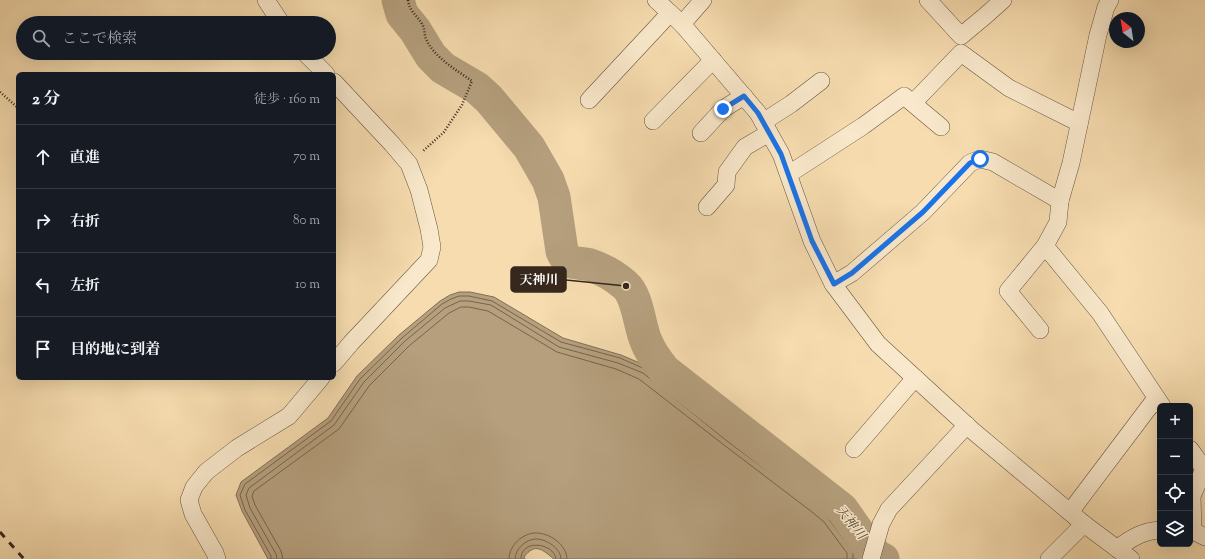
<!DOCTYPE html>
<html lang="ja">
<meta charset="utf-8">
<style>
:root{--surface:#171b24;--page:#20242c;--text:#f1f3f6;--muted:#9ea1a6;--line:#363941}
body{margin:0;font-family:"Sorts Mill Goudy","Noto Serif JP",serif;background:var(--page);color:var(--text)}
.controls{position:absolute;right:12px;bottom:12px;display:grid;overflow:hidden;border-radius:6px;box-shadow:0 4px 16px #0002}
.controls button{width:36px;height:36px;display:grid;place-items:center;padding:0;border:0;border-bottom:1px solid var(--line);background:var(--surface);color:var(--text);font:20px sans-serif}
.compass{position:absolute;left:1109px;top:12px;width:36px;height:36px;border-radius:50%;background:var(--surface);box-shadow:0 4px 16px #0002;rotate:330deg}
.stop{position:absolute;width:12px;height:12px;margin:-9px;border:3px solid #1a73e8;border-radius:50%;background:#fff}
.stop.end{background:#1a73e8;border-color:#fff;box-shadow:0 1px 4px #0008}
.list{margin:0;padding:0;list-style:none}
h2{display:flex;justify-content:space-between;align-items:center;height:52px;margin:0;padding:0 16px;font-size:17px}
h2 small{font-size:13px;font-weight:400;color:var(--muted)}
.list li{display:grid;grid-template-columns:26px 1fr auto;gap:12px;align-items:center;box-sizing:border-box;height:64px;padding:0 16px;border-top:1px solid var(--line)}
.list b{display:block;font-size:15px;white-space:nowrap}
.list em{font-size:13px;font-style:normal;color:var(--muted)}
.icon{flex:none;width:22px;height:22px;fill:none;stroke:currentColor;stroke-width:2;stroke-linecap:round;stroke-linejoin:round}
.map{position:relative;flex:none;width:1205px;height:559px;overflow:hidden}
.search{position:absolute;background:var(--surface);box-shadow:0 4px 16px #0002;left:16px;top:16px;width:320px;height:44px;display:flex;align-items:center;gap:10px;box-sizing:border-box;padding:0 14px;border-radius:22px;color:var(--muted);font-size:15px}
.panel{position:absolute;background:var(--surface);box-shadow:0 4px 16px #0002;left:16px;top:72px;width:320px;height:308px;border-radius:6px}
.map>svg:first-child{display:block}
</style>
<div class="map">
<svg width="1205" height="559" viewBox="0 0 1205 559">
<rect width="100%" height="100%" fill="#f6dcaf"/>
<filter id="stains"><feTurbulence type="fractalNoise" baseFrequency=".005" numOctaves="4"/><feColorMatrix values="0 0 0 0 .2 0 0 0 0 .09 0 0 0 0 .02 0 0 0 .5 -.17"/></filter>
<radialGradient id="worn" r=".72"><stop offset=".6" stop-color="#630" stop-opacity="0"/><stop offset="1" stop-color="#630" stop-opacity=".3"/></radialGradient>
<path fill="#b59f7d" stroke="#826f56" d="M459 292H470L494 297 563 338 621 355 647 366 835 512 863 551 862 559H554C543 550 535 542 524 557L525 559H268L242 511 236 495 241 482 328 418 357 376 399 335 440 301 450 295Z"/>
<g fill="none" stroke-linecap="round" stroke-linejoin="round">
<g stroke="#76644c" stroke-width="1">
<polyline points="271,559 271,556 245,510 240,495 245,484 331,421 360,379 402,338 442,304 451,299 459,296 469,296 492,301 561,342 620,358 645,369 730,437 819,503 832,514 859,551 858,559"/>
<polyline points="277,559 276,554 250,508 246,495 249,488 334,425 364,382 405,341 445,308 460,301 469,301 491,305 559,347 618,363 643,373 727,441 816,507 828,518 853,552 853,559"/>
<polyline points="283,559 281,551 255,505 252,496 254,491 339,429 369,386 409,346 449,313 461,307 469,307 488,311 557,352 616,369 639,379 724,445 812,512 824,522 847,553 847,559"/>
<path d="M509 559C509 545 523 533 536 533 550 533 567 545 567 559"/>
<path d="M515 559C515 549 526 539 536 539 546 539 561 548 561 559"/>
<path d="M521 559C520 539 554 542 556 559"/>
</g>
<path stroke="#b59f7d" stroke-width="33" d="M398 0 402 14 415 30 431 56 443 68 477 88 489 99 529 147 548 180 554 197 562 251C564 256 565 258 569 261 576 264 584 263 590 265 602 269 615 276 625 285 638 296 639 325 646 341 650 352 657 361 664 370L842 509 868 546 878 557 883 559"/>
<defs>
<g id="street">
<polyline points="266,0 281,23"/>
<polyline points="656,0 682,24 758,113 781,154 812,241 833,284 878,344 973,431 1084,524 1131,559"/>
<polyline points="928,0 961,36 985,16 1003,0"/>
<polyline points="682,24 703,0"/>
<polyline points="305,53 326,74"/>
<polyline points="334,82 392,144 409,164 419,190 429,229 432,247 429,260 351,343 334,363"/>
<polyline points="589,100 670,13"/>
<polyline points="913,103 961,53 1009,88 1079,123"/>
<polyline points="653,121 713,60"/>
<polyline points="763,122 791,104 821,81"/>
<polyline points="701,133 723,109 744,96"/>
<polyline points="789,174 863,126 904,96 941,127"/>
<polyline points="707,207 726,185 727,172 745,147 769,133"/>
<polyline points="1045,246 1100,313 1162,406"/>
<polyline points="833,284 852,273 923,212 970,163 980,159 993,162 1060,201 1071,163 1098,35 1106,7 1110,0"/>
<polyline points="1040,330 1008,291 1045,246 1058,222 1060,201"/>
<polyline points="854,449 915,378"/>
<polyline points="1190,449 1204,469 1192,496 1193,531 1205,537"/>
<polyline points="1070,512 1156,398"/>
<path d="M1117 549C1131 538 1143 531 1160 530"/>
<polyline points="217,559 215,553 193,514 189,500 194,487 206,472 237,448 289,416 321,378"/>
<polyline points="871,559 881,524 889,509 967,425"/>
<polyline points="1049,559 1084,524"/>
</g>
</defs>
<use href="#street" stroke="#665541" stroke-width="18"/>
<g stroke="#36281c" stroke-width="2.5" stroke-dasharray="1 2" stroke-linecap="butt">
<path d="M408 0C409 11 417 15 422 24 425 28 424 34 426 39 434 57 456 70 472 81L462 105 444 132 422 152"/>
<polyline points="0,92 18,108"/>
</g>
<use href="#street" stroke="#f9e8cb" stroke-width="17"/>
<polyline stroke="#36281c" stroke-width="3" stroke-dasharray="7 7" stroke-linecap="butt" points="0,532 24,559"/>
</g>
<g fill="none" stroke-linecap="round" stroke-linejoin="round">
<polyline stroke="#1a73e8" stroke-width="5" points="723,109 744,96 758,113 781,154 812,241 834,284 852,273 923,212 970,163 980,159"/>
</g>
<g text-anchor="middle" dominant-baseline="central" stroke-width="3" stroke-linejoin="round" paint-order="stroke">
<g font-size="13" font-style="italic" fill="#5c4c39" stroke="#f9e8cb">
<text transform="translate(850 523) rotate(51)">天神川</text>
</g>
</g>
<path fill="none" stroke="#36281c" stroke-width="1.5" d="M626 286L566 280"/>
<circle fill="#36281c" stroke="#f9e8cb" stroke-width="1.5" cx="626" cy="286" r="4"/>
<rect fill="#36281c" stroke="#36281c" stroke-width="1.5" x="511" y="267" width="55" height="25" rx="4"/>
<g font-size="13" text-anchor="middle" font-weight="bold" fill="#fff">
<text x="539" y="284">天神川</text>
</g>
<rect width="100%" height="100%" filter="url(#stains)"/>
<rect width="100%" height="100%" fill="url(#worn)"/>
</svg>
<div class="controls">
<button>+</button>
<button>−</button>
<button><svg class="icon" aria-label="locate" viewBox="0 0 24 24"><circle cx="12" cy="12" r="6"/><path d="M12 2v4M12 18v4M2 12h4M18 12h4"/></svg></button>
<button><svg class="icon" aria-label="layers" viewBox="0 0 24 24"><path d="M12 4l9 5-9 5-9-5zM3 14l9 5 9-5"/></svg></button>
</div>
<svg class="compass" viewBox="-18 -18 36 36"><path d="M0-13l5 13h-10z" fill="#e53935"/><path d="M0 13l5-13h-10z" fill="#9ea1a6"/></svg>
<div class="stop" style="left:980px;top:159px"></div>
<div class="stop end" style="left:723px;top:109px"></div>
<div class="search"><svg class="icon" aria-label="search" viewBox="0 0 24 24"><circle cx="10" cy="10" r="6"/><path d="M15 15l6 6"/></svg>ここで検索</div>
<section class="panel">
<h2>2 分<small>徒歩 · 160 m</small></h2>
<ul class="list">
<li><svg class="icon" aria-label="ahead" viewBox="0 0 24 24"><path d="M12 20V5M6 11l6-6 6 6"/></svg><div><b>直進</b></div><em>70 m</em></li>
<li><svg class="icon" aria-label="right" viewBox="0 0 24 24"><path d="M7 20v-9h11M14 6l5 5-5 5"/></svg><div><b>右折</b></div><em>80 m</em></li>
<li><svg class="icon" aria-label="left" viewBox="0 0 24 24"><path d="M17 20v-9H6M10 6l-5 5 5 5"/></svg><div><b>左折</b></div><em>10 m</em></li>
<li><svg class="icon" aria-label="arrive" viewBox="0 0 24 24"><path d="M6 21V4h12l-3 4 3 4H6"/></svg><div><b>目的地に到着</b></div></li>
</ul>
</section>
</div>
